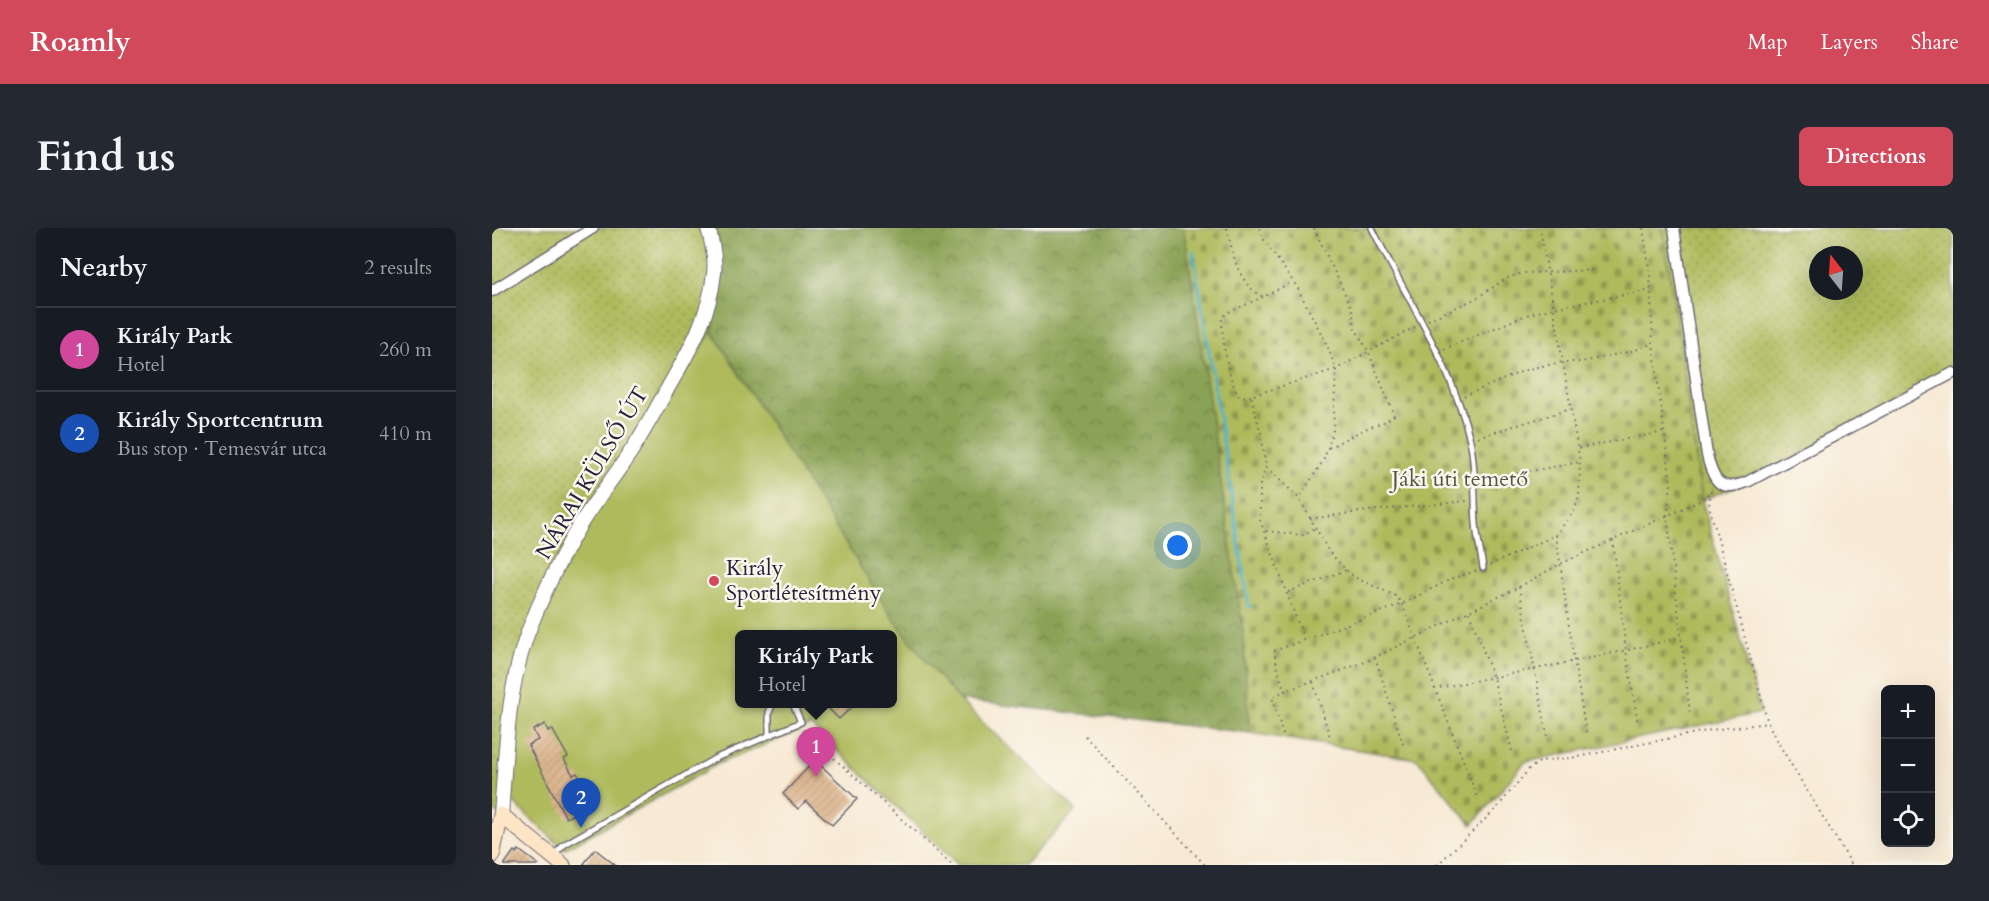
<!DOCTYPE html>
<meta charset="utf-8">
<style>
:root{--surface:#171b24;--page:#242831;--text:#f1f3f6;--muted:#9ea1a6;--line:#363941;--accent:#d1495b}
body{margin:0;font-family:Cardo,serif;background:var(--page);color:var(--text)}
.controls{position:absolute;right:18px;bottom:18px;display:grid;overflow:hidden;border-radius:9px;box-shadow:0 6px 24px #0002}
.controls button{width:54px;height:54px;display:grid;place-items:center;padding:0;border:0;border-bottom:2px solid var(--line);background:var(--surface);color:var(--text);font:30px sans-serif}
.compass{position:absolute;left:1317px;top:18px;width:54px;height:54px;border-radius:50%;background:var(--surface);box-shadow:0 6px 24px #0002;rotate:343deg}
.you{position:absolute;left:686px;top:318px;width:21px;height:21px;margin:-15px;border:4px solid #fff;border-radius:50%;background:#1a73e8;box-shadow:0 0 0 9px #1a73e833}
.badge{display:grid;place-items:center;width:39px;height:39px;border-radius:50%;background:var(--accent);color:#fff;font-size:20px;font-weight:700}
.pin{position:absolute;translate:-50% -50px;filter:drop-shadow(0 2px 3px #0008)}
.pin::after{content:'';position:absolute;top:32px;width:21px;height:18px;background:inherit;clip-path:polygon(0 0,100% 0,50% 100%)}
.popup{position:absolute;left:243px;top:402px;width:162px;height:78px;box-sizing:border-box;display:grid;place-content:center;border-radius:9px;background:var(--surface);filter:drop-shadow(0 2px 4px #0005);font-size:20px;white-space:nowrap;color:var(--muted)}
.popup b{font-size:22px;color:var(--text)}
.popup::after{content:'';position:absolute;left:50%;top:100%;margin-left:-12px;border:12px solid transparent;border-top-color:var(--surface)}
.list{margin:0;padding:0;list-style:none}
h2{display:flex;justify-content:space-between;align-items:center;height:78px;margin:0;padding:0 24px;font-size:26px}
h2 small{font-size:20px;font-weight:400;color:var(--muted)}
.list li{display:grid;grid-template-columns:39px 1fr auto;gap:18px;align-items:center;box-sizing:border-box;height:84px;padding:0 24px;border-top:2px solid var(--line)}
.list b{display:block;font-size:22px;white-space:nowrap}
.list p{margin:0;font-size:20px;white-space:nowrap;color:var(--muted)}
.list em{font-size:20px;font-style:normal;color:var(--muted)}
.icon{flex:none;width:33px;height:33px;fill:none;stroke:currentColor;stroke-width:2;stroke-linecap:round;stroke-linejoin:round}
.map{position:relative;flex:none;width:1461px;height:637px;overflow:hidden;border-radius:9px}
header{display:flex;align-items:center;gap:36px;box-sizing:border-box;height:84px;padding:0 30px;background:var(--accent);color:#fff}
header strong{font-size:28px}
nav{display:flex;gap:33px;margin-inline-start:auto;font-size:21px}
.intro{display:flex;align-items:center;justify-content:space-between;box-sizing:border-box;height:144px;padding:0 36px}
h1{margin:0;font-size:42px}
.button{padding:15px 27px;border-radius:9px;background:var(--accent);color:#fff;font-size:21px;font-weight:700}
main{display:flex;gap:36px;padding:0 36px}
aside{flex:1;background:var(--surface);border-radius:9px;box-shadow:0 6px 24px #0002}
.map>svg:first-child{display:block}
</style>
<header>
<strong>Roamly</strong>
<nav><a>Map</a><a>Layers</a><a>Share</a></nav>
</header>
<div class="intro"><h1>Find us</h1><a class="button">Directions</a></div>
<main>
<aside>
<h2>Nearby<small>2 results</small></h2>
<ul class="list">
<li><span class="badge" style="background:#d1479c">1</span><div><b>Király Park</b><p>Hotel</p></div><em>260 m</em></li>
<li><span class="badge" style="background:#1a4fb4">2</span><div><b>Király Sportcentrum</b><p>Bus stop · Temesvár utca</p></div><em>410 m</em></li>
</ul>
</aside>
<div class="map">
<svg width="1461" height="637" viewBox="0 0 1461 637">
<defs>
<pattern id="green-dots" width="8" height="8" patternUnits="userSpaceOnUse" patternTransform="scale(1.5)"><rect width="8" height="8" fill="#aeba5c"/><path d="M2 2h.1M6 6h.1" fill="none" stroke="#8d974d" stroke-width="1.8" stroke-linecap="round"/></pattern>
<pattern id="forest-crowns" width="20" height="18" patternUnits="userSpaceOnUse" patternTransform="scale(1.5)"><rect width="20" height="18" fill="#8aa254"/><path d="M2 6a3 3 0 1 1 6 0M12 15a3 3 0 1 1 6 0" fill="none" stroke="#708447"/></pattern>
<pattern id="cemetery-stones" width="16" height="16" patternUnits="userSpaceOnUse" patternTransform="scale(1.5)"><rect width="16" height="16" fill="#aeba5c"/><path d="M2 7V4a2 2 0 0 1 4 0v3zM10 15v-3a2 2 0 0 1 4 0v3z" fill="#8d974d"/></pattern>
<pattern id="building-hatch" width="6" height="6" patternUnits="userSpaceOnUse" patternTransform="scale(1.5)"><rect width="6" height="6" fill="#ddb68f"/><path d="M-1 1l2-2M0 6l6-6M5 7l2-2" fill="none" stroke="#bd9c7c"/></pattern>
</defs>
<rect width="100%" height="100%" fill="#fbf7ec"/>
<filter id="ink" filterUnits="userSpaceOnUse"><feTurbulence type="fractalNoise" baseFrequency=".0167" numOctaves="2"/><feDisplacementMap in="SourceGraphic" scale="12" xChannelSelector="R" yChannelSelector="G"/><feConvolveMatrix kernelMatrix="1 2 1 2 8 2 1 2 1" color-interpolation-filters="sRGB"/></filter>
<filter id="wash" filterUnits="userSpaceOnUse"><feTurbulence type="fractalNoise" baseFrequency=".008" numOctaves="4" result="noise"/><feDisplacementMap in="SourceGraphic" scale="24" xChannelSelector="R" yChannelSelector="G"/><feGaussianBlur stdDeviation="1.35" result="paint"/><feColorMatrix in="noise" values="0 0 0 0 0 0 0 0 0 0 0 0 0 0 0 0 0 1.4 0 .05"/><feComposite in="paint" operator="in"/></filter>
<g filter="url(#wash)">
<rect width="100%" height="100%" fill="#f7e9d4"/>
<g fill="url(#green-dots)" stroke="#686e4c" stroke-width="1.5" fill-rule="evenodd">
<polygon points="0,0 225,0 230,49 220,103 97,295 8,587 0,581"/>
<path d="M1171 0H1461V145L1257 253 1210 272ZM1326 27H1362V63H1326Z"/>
</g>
<polygon fill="url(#forest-crowns)" stroke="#566248" stroke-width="1.5" points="225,0 692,0 751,404 758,505 467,472 437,437 398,386 220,103 230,49"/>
<polygon fill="url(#cemetery-stones)" stroke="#686e4c" stroke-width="1.5" points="692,0 1171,0 1210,272 1269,485 1033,534 980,597 925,531 758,505 751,404"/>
<path fill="#aeba5c" stroke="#686e4c" stroke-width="1.5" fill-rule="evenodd" d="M220 103 398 386 437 437 467 472 584 582 532 637H466L319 498 228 535 72 621 12 566 28 458 36 422 56 372 97 295ZM248 406H400V476H248Z"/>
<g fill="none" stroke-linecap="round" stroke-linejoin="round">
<polyline stroke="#4bb3c9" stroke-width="3" points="701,23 757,379"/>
</g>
<g id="blocks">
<g fill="url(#building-hatch)">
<polygon points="332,476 363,476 347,491"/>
<polygon points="53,496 56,503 60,501 76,529 72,531 81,547 85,545 102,575 91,581 93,585 86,589 84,585 74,590 36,517 46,512 41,502"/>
<polygon points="323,532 365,571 340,597 314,573 306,581 291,566"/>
<polygon points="103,621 123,637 91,637"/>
<polygon points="27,622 47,637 12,637 22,623 24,625"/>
</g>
</g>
</g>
<g filter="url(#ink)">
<use href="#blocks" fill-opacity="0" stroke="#6d6871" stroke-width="1.5"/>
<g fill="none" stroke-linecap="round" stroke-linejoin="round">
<defs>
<g id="service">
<path d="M880 0C914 70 960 136 978 212 984 240 982 267 984 295 985 310 989 325 991 340"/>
<polyline points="277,507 277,484 281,476"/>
<polyline points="62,627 73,616 224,530 309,494 301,476"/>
</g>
<g id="minor">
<path d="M1182 0 1215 227C1221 253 1228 266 1257 253L1461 145"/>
<polyline points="0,63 101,0"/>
</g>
<path id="tertiary" d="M9 587C14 523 15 454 40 394 54 360 71 324 91 292 107 267 127 243 143 217 155 198 166 178 177 158 198 122 218 87 222 45 224 30 220 14 216 0"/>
<polyline id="secondary" points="0,628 9,587 71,637"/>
</defs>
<use href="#service" stroke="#6d6871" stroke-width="8"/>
<use href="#minor" stroke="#6d6871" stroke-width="13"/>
<use href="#tertiary" stroke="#6d6871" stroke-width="16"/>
<use href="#secondary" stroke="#6d6871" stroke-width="17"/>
<g stroke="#6d6871" stroke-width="2" stroke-dasharray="1.5 4.5" stroke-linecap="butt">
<path d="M735 0C741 26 745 55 771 69L800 54"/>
<polyline points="768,0 770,9 805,59 835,117 844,141 841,202 836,220 831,233 807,270"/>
<polyline points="822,0 860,81 863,100 877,125 902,187 894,193 873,201 836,220"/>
<polyline points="1151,0 1158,47 1161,115 1179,257 1175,287 1198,486"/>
<polyline points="936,92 983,71 1015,50 1031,45 1103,42"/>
<polyline points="923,99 844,141 759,168 769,206 774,239 807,270 837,324 854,342 864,350 904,368 910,376 985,568"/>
<polyline points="952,121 1037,86 1062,80 1159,62"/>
<path d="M759 168 748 169C736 154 730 110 730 91L735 85 771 69"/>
<polyline points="972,168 1036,141 1071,134 1090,134 1144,122 1161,115"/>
<polyline points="986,209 1078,181"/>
<polyline points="1087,220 1172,204"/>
<polyline points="774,239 768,255 768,292 812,412"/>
<polyline points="990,252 1088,234"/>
<polyline points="1219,263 1217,278 1276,495 1285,513 1360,637"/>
<polyline points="818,291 866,284 976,273"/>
<polyline points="774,303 811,307 823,300"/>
<polyline points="1064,307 1082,432 1094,505"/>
<polyline points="1121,312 1134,423 1146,496"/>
<polyline points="998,337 1064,307 1082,283 1087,270 1088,234 1048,0"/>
<polyline points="984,343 961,350 910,376 782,423 788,450 793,463 873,434 1027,359 1068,336 1210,272 1220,262"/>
<polyline points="1027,359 1056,512"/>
<polyline points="796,364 854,342"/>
<polyline points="977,384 1001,449 1021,527"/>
<polyline points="883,429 912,519"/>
<polyline points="821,454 838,509"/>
<path d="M942 461C1025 444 1108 430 1189 409"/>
<polyline points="311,502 460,637"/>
<polyline points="791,507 780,469 793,463"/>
<polyline points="593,508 713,637"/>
<polyline points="945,637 1004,581 1037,541 1049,533 1086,529 1219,502 1276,495"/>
</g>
<use href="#service" stroke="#fff" stroke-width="5"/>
<use href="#minor" stroke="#fff" stroke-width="10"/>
<use href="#tertiary" stroke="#fff" stroke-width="14"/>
<use href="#secondary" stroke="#fde5c5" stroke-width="15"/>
</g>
</g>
<circle fill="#d1495b" stroke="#fbf7ec" stroke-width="2" cx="222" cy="353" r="6"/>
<g text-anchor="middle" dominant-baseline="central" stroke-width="5" stroke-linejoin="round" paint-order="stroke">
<g font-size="22" fill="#22223b" stroke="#fbf7ec">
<text transform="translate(100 245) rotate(-59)">NÁRAI KÜLSŐ ÚT</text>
</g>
<g font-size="22" fill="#535747" stroke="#fbf7ec">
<text x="968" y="251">Jáki úti temető</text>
</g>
<g font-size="22" fill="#22223b" stroke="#fbf7ec" text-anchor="start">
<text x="234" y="340">Király<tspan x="234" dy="25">Sportlétesítmény</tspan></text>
</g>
</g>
</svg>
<div class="controls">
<button>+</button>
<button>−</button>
<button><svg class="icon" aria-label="locate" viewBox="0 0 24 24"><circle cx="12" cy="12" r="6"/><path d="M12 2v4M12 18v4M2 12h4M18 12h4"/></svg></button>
</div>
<svg class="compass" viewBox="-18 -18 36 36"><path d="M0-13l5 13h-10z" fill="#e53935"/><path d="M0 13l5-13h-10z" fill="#9ea1a6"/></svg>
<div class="you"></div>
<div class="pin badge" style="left:324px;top:549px;background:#d1479c">1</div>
<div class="popup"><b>Király Park</b>Hotel</div>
<div class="pin badge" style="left:89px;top:600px;background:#1a4fb4">2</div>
</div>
</main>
